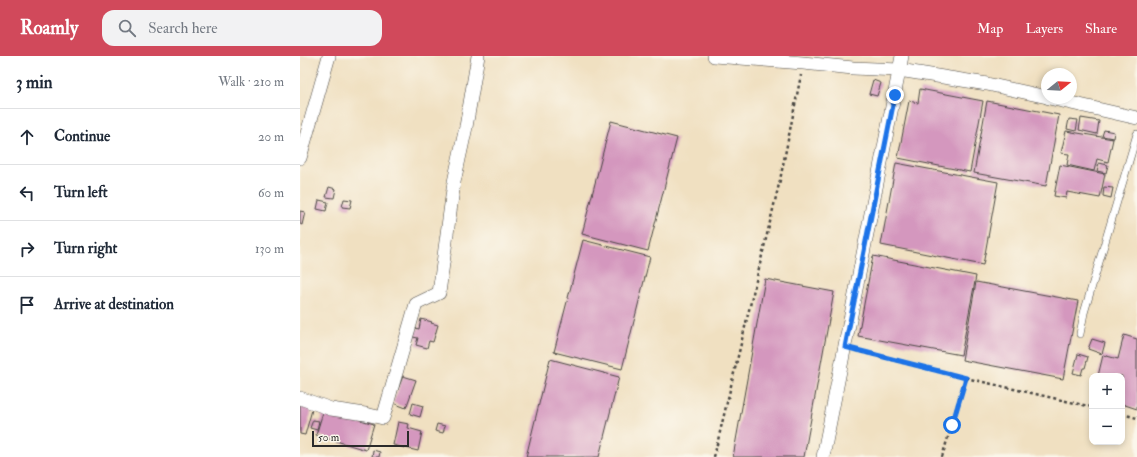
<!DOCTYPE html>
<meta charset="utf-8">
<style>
:root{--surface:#fff;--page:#f2f2f3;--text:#1f2937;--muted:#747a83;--line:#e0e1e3;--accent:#d1495b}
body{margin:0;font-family:"IM FELL Double Pica",serif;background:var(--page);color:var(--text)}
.controls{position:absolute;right:12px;bottom:12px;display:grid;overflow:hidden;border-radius:8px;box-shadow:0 2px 6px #0003}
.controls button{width:36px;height:36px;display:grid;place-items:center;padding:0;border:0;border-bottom:1px solid var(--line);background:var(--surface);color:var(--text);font:20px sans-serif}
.compass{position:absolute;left:741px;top:12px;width:36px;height:36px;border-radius:50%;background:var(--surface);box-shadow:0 2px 6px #0003;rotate:72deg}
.scale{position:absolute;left:12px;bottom:10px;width:97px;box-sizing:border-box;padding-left:4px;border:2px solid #2b2b2b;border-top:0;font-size:11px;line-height:14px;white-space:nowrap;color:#2b2b2b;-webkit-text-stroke:3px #fbf7ec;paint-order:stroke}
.stop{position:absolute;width:12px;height:12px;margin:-9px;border:3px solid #1a73e8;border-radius:50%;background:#fff}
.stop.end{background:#1a73e8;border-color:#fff;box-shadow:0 1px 4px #0008}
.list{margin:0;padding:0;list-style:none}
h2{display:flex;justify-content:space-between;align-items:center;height:52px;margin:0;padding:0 16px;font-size:17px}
h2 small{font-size:13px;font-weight:400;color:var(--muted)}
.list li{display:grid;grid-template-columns:26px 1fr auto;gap:12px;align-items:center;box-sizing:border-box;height:56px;padding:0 16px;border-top:1px solid var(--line)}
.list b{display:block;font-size:15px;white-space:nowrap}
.list em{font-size:13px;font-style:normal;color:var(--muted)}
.icon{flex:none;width:22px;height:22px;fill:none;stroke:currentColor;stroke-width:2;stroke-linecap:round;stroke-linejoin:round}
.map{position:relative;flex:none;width:837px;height:401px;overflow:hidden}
header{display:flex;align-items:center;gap:24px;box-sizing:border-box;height:56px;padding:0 20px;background:var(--accent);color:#fff}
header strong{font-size:19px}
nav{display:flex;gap:22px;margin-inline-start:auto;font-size:14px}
.search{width:280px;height:36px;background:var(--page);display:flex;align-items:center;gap:10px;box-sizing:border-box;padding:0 14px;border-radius:12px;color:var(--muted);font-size:15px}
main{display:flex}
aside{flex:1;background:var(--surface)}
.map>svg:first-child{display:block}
</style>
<header>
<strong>Roamly</strong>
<div class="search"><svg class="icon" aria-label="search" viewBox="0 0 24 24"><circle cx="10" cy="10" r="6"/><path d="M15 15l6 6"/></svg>Search here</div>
<nav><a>Map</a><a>Layers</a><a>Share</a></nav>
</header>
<main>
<aside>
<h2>3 min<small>Walk · 210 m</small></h2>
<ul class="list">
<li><svg class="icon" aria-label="ahead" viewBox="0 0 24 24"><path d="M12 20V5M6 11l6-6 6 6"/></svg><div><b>Continue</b></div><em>20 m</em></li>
<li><svg class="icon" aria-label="left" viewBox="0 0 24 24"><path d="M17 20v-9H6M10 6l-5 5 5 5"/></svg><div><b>Turn left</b></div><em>60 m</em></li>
<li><svg class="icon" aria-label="right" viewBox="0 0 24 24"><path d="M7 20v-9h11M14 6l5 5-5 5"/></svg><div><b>Turn right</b></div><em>130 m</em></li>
<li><svg class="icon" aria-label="arrive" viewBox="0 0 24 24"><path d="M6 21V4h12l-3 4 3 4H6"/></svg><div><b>Arrive at destination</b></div></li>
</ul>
</aside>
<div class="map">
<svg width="837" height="401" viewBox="0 0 837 401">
<rect width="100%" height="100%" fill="#fbf7ec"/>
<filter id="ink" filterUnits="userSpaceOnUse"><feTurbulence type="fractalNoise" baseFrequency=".025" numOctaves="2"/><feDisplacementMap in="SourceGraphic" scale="8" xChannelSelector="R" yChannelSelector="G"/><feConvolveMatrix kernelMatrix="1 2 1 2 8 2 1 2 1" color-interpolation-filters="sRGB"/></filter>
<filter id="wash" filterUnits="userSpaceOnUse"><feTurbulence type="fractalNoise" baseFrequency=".012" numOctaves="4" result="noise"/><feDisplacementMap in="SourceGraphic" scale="16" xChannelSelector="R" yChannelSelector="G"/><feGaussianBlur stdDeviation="0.9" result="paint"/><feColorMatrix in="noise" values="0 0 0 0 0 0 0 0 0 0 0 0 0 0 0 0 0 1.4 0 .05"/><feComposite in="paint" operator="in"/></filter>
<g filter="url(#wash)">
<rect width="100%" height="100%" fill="#f0e0c1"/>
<g id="blocks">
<g fill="#d497be">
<polygon points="573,24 581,27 577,40 569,38"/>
<polygon points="620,33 683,45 670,116 598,102 609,45 618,47"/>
<polygon points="687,45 759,59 746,130 674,117"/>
<polygon points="781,62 799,65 797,78 779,74"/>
<polygon points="769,63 778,64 776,75 767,73"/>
<polygon points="311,65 377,82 348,195 282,178"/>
<polygon points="804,74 814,76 813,82 802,80"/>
<polygon points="766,75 813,83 808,106 797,103 794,115 767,109 769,98 761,97"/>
<polygon points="596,107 698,126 683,209 581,189"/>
<polygon points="799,107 808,109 806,117 797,115"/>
<polygon points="760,109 805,118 800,142 767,136 766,142 754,140"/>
<polygon points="29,131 36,133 34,142 26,141"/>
<polygon points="804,131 813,132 811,142 803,140"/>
<polygon points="44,143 52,144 50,152 42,151"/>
<polygon points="19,144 28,146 26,155 17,153"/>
<polygon points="0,155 5,156 2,169 0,168"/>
<polygon points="283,184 350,201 322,313 254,296"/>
<polygon points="573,200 676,220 661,299 558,280"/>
<polygon points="465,223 534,236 504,401 433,401"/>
<polygon points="676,226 778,245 763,323 662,304"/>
<polygon points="121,263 132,266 131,267 138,269 133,286 129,285 127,292 116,289 118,282 113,281 115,272 119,273"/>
<polygon points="824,279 837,283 837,353 822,348 822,320 798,320 803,299 818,303"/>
<polygon points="792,283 805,287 802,298 788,293"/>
<polygon points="778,298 788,301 785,312 783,312 781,319 773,317"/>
<polygon points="250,303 319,321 299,401 226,401"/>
<polygon points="103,320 116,324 106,352 93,347"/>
<polygon points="0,346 13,350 5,379 0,378"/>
<polygon points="113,347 123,350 120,361 110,358"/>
<polygon points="24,353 74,368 66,394 16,379"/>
<polygon points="13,364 19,365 17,374 10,372"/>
<polygon points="98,366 109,368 108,372 122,376 118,395 93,389"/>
<polygon points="137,368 145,370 143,377 135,375"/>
<polygon points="73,394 80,396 79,401 72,401"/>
</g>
</g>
</g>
<g filter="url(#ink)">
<use href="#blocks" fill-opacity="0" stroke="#494642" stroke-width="1"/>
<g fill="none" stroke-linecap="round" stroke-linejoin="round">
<defs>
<polyline id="service" points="780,278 784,257 837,78"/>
<g id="minor">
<polyline points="414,0 503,7 553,12 599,14 687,28 747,41"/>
<polyline points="749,42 837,62"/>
<polyline points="0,102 29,0"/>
<polyline points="0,342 31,353 65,358 83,362 116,248 139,237 154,126 166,71 178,0"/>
<polyline points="523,401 602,0"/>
</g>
</defs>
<use href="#service" stroke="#494642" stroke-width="8"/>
<use href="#minor" stroke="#494642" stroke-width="14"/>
<g stroke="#494642" stroke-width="2.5" stroke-dasharray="3 3" stroke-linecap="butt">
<polyline points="555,294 666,322 792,351"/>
<polyline points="822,358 837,362"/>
<polyline points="414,401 480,124 501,19"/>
<polyline points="642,401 666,322"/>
</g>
<use href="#service" stroke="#fff" stroke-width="7"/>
<use href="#minor" stroke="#fff" stroke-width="13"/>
</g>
</g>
<g fill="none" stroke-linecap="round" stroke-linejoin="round" filter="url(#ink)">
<polyline stroke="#1a73e8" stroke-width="5" points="595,39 545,291 666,322 652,369"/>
</g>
</svg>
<div class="controls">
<button>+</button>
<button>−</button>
</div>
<svg class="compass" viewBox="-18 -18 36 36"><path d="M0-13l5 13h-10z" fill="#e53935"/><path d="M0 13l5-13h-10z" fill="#747a83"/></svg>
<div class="scale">50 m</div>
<div class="stop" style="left:652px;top:369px"></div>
<div class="stop end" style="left:595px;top:39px"></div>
</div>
</main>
